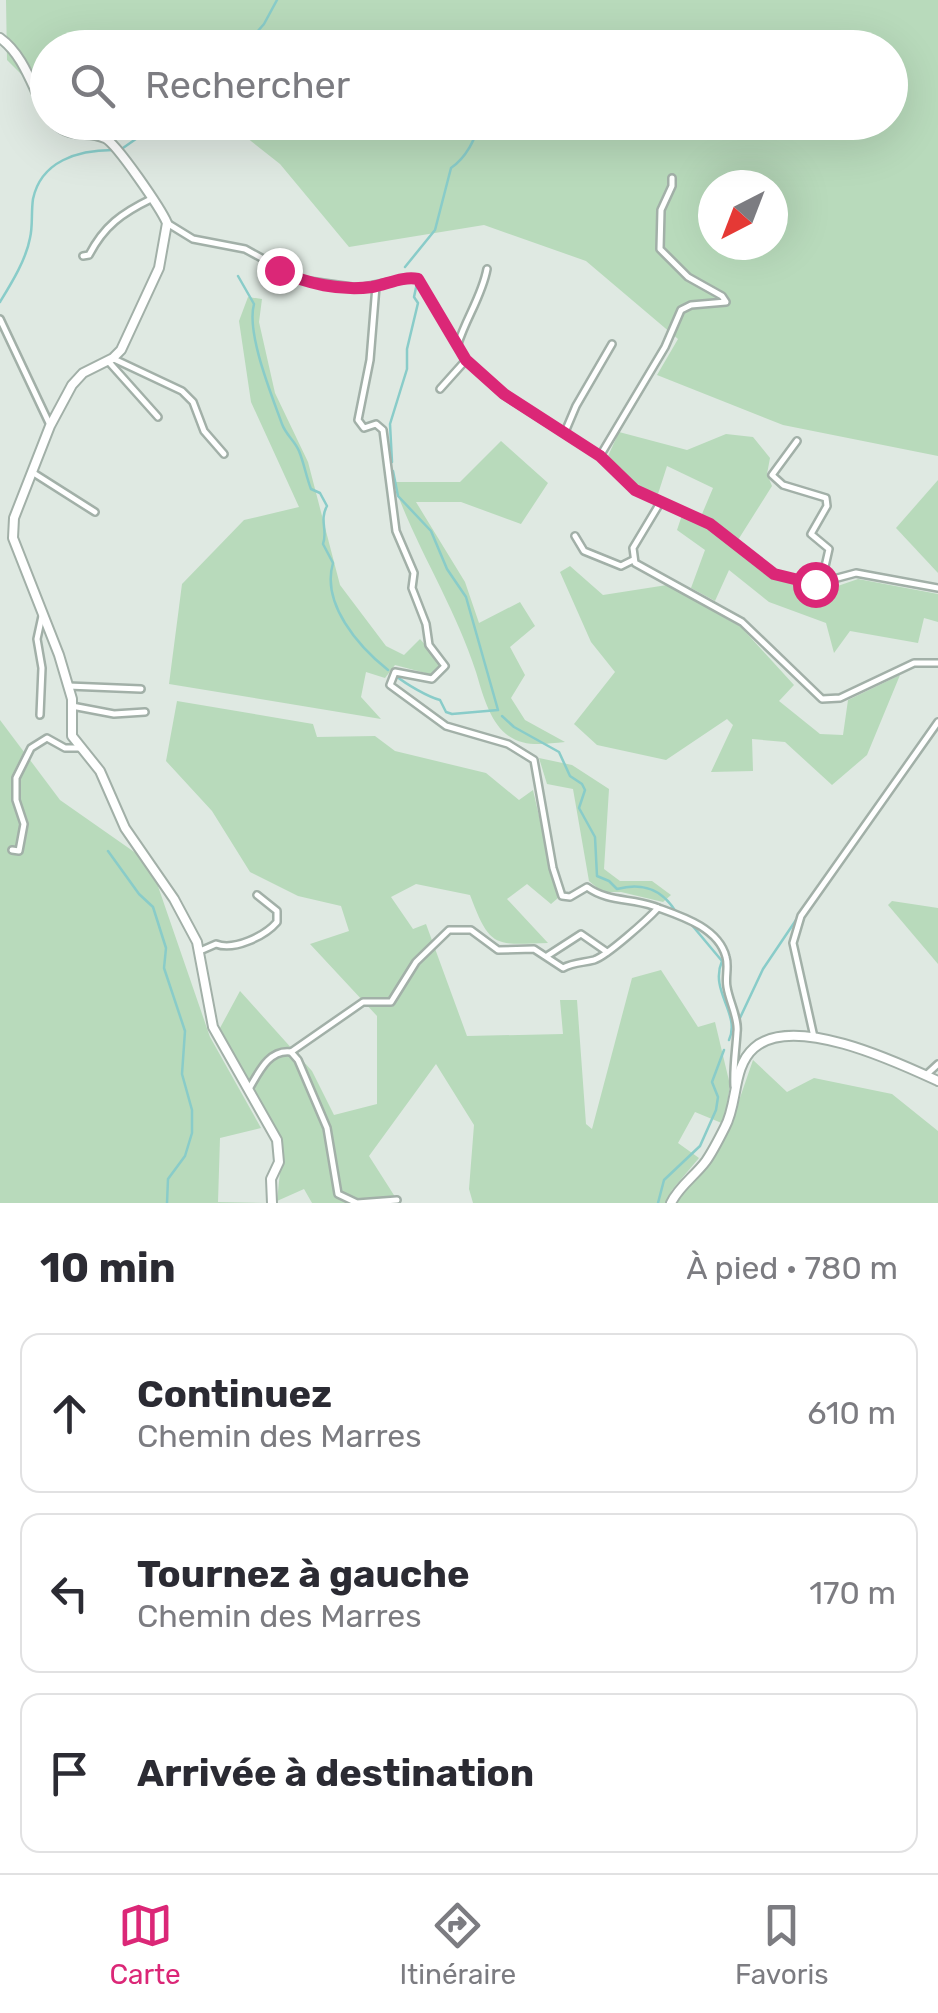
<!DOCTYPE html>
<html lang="fr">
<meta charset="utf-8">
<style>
:root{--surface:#fff;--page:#f2f2f3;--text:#2b2b33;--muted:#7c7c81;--line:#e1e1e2;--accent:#db2777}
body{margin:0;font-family:Rubik,sans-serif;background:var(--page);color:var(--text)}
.compass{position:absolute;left:698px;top:170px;width:90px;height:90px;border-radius:50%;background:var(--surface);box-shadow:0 10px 40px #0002;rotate:222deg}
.stop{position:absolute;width:30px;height:30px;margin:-22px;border:8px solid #db2777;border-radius:50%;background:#fff}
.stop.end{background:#db2777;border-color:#fff;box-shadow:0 2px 10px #0008}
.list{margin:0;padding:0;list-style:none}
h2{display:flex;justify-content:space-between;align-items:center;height:130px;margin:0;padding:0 40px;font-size:42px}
h2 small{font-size:32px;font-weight:400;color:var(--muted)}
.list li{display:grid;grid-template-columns:65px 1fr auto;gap:30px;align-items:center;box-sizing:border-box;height:160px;margin:0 20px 20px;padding:0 20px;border:2px solid var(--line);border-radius:20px}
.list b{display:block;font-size:38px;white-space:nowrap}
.list p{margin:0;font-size:32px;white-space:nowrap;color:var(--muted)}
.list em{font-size:32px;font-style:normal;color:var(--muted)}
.icon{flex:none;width:55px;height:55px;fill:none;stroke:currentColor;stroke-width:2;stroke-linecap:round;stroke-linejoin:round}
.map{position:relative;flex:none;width:938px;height:1203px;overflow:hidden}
.search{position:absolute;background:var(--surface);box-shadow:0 10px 40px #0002;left:30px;right:30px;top:30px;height:110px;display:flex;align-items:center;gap:25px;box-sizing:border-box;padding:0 35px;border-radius:55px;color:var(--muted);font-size:38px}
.sheet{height:670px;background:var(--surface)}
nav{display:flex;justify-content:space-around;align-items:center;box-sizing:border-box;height:140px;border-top:2px solid var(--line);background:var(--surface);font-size:28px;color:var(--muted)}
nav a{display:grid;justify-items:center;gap:5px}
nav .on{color:var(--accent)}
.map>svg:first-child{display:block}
</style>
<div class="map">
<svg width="938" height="1203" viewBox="0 0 938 1203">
<rect width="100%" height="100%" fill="#dfe9e2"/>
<g fill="#b8dabb" fill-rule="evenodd">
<path d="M6 0H938V456L783 425 657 375 678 339 586 261 484 225 349 247 280 164 228 123 890 122V48H48L47 100 7 60ZM713 185H773V245H713Z"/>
<polygon points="248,297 262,299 259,322 275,393 308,462 340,585 386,646 404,655 420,639 442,664 433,675 395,665 385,678 366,672 361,697 381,719 169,684 182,584 244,520 299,507 251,402 239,321"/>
<polygon points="619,432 687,450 726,434 753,437 770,458 767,474 772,486 738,540 702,514 713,488 667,466 658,494 635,485 608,456"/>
<path d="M501 441 548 483 521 524 461 502H416L465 582 479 623 520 602 535 626 510 647 525 675 511 698 525 720 565 742C543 744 524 748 506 734 489 720 482 692 476 672 454 604 416 548 393 482H460Z"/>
<polygon points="938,480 938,573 896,528"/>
<polygon points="682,515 707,527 769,576 813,589 832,588 858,579 938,594 938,622 924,618 918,643 850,631 834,653 826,623 769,602 729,570 715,601 691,588 705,550 677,530"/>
<polygon points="570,566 603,595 667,585 741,627 794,685 779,701 820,734 843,735 848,700 900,675 867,755 832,785 785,742 752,739 753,771 711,772 733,725 727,719 666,760 597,745 574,724 615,672 591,642 560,572"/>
<path d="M177 701 313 724 317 737 375 736 395 751 486 773 519 800 533 790 558 898 551 904 527 884 507 899 548 943C494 945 490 948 470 895L416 884 391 897 413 929 426 924 467 1036 563 1034 560 1000H577L586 1124 592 1129 632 978 661 970 698 1027 715 1022 730 1085 724 1124 695 1112 678 1143 699 1158 672 1190 666 1203H473L469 1189 474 1125 436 1064 369 1156 399 1203H312L304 1189 277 1201 283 1143 220 1028 240 991 312 1071 334 1115 377 1104V1016L310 944 349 931 341 906 298 896 250 872 212 811 166 761Z"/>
<polygon points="0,720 60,800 150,863 210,1037 261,1128 220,1138 218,1202 266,1203 0,1203"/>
<polygon points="539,758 572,765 609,789 604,869 620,881 652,881 671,895 663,902 621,892 602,892 589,881 573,789 547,784"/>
<polygon points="892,901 938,908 938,964 888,905"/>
<polygon points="753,1060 787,1092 814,1078 892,1094 938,1131 938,1203 677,1203 679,1196 712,1161 733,1118"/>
</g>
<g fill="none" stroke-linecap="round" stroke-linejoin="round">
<g stroke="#89ccc9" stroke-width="2.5">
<polyline points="243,48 264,24 277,0"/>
<polyline points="123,148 160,122"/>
<path d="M405 267 435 230 451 168C467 157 474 140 481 122"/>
<path d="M238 276 254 304C246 333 272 396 282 424 286 435 295 441 299 451 304 463 306 476 311 489L320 493 327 506C319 520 328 531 323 544L333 563C321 604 359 647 388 670"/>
<path d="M0 302C11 284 26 260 30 238 33 226 31 212 33 199 41 161 78 150 113 150"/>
<polyline points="392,462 390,424 407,369 407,349 418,303 414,297 417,283"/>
<path d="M393 471 398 496 431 531 447 569 466 597 498 710 452 714 446 712 440 700C428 697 406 684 396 676"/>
<path d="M502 716 514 727 559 752 570 776 582 784 585 790 579 808 595 837 597 876 609 881 617 889C643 882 662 889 676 912"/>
<polyline points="108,851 139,894 153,907 166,948 164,968 185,1031 182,1074 192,1110 192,1133 185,1156 168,1179 167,1203"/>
<path d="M682 919 691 924 722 961C709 991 741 1014 729 1040"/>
<polyline points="739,1020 763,969 796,920"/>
<polyline points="658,1203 664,1180 700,1146 716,1110 718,1097 712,1082 724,1050"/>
</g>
<defs>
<g id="minor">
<polyline points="167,223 193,239 245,249 302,280 359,288 410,278 418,279 466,360 504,395 600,456 635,490 709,524 774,574 815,584 856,573 938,588"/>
<path d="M83 256 89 255C104 226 122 213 151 199"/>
<path d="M376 286 370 360 358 420 364 428 376 424 383 430 396 531 414 573 412 588 426 624 429 645 445 666 432 679 395 672 390 685 446 726 508 744 534 760 553 868 562 896 570 897 587 887C608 902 629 898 653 906 677 915 718 926 726 957 729 966 725 978 727 987 729 1001 739 1019 737 1032 736 1050 733 1067 734 1086"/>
<polyline points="0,319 50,425"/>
<path d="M458 344C466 318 482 296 487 269"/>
<polyline points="114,359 182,391 193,402 204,431 224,454"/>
<polyline points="108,361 158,417"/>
<polyline points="440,389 466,360"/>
<polyline points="565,432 576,406 612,344"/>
<polyline points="797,441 772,475 783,485 826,498 827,506 811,534 829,549 821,584"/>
<polyline points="600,456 665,347 681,310 691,305 726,302 722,296 688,277 660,249 661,210 672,186 672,178"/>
<polyline points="32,472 95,512"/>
<polyline points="660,503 633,548 635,563 742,622 822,699 840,698 914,663 938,663"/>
<polyline points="575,536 584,551 621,566 633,560"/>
<polyline points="68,686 141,689"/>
<polyline points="72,706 114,714 145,712"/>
<polyline points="40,715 42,668 37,639 42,616"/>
<polyline points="12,850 19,851 24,824 16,800 16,778 31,748 47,738 65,748 80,748"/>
<path d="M200 951 216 944C234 951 265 936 277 922V911L257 895"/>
<polyline points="547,956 581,934 607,952"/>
<polyline points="814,1037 793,943 801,916 938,722"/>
<polyline points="291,1052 298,1060 327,1128 338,1194 357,1203 397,1200"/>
<polyline points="926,1075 938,1064"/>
<path d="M249 1089C259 1072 269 1049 291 1052L363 1002H391L416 962 449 930H471L498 950 534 949 563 968C574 962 583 963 594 960 607 956 648 919 658 908"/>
</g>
<g id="tertiary">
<path d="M0 38C25 56 33 90 48 116"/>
<path d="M53 122C74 141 85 129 105 138 117 144 161 209 167 223L159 268 121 350 113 358 83 373 72 385 50 426 14 518 13 538 59 655 72 699V736L100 771 125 828 174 899 197 942 213 1027 277 1140 279 1162 271 1179 272 1203"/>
<path d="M671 1203C679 1186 695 1176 706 1161 713 1151 719 1139 725 1127 738 1104 732 1067 754 1048 793 1013 897 1062 938 1081"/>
</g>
</defs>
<use href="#minor" stroke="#a2b0a8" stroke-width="10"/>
<use href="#tertiary" stroke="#a2b0a8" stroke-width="12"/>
<use href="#minor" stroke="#fff" stroke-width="5"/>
<use href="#tertiary" stroke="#fff" stroke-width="8"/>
</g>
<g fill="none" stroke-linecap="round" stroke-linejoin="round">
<path stroke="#db2777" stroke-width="12" d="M279 270C306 284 341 291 372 287 388 284 403 276 418 279L466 360 504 394 600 456 635 490 710 524 774 574 815 584"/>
</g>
</svg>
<svg class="compass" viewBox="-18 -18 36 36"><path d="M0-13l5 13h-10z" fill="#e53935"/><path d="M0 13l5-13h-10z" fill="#7c7c81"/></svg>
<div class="stop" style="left:815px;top:584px"></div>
<div class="stop end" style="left:279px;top:270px"></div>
<div class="search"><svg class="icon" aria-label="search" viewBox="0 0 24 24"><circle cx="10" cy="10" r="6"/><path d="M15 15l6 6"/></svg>Rechercher</div>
</div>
<section class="sheet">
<h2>10 min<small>À pied · 780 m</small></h2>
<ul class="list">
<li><svg class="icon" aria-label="ahead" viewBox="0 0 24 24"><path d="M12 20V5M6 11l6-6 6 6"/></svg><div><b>Continuez</b><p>Chemin des Marres</p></div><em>610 m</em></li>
<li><svg class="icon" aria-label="left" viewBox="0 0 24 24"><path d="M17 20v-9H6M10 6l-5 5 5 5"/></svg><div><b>Tournez à gauche</b><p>Chemin des Marres</p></div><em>170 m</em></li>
<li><svg class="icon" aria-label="arrive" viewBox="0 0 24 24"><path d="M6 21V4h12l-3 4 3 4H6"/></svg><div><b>Arrivée à destination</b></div></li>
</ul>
</section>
<nav>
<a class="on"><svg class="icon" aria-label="map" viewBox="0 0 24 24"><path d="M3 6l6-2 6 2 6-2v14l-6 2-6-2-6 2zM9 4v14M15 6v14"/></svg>Carte</a>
<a><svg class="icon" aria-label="directions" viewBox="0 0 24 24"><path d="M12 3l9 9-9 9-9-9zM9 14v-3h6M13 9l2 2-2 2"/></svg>Itinéraire</a>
<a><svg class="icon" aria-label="saved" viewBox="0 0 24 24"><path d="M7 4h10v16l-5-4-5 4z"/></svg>Favoris</a>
</nav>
